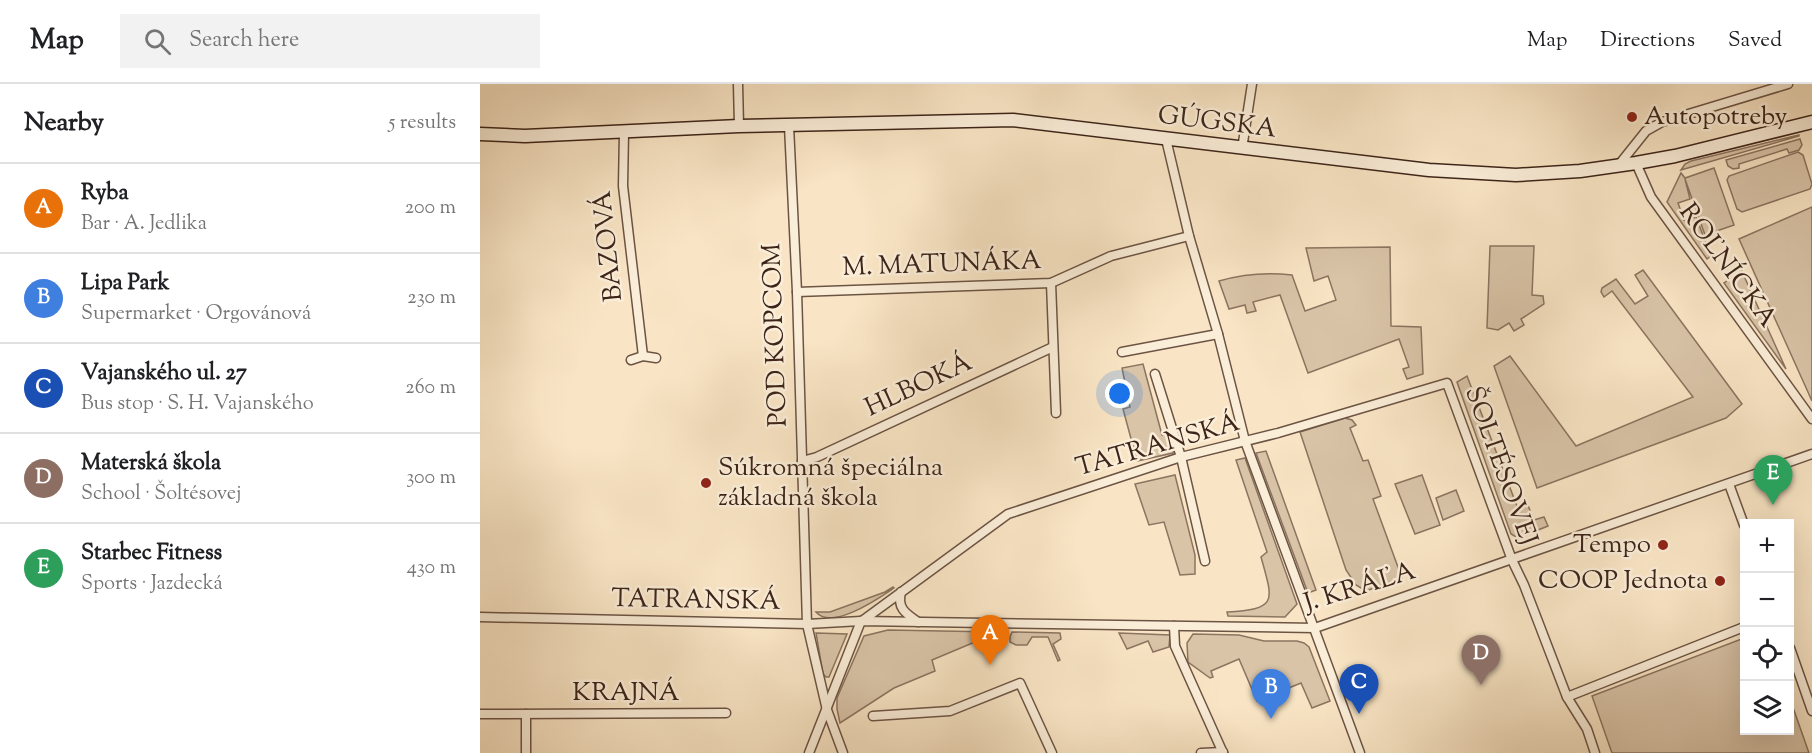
<!DOCTYPE html>
<meta charset="utf-8">
<style>
:root{--surface:#fff;--page:#f2f2f2;--text:#202124;--muted:#757577;--line:#e0e0e0;--accent:#8f2418}
body{margin:0;font-family:"Sorts Mill Goudy",serif;background:var(--page);color:var(--text)}
.controls{position:absolute;right:18px;bottom:18px;display:grid;overflow:hidden;border-radius:0px;box-shadow:0 6px 24px #0002}
.controls button{width:54px;height:54px;display:grid;place-items:center;padding:0;border:0;border-bottom:2px solid var(--line);background:var(--surface);color:var(--text);font:30px sans-serif}
.you{position:absolute;left:640px;top:310px;width:21px;height:21px;margin:-15px;border:4px solid #fff;border-radius:50%;background:#1a73e8;box-shadow:0 0 0 9px #1a73e833}
.badge{display:grid;place-items:center;width:39px;height:39px;border-radius:50%;background:var(--accent);color:#fff;font-size:20px;font-weight:700}
.pin{position:absolute;translate:-50% -50px;filter:drop-shadow(0 2px 3px #0008)}
.pin::after{content:'';position:absolute;top:32px;width:21px;height:18px;background:inherit;clip-path:polygon(0 0,100% 0,50% 100%)}
.list{margin:0;padding:0;list-style:none}
h2{display:flex;justify-content:space-between;align-items:center;height:78px;margin:0;padding:0 24px;font-size:26px}
h2 small{font-size:20px;font-weight:400;color:var(--muted)}
.list li{display:grid;grid-template-columns:39px 1fr auto;gap:18px;align-items:center;box-sizing:border-box;height:90px;padding:0 24px;border-top:2px solid var(--line)}
.list b{display:block;font-size:22px;white-space:nowrap}
.list p{margin:0;font-size:20px;white-space:nowrap;color:var(--muted)}
.list em{font-size:20px;font-style:normal;color:var(--muted)}
.icon{flex:none;width:33px;height:33px;fill:none;stroke:currentColor;stroke-width:2;stroke-linecap:round;stroke-linejoin:round}
.map{position:relative;flex:none;width:1332px;height:669px;overflow:hidden}
header{display:flex;align-items:center;gap:36px;box-sizing:border-box;height:84px;padding:0 30px;background:var(--surface);border-bottom:2px solid var(--line)}
header strong{font-size:28px}
nav{display:flex;gap:33px;margin-inline-start:auto;font-size:21px}
.search{width:420px;height:54px;background:var(--page);display:flex;align-items:center;gap:15px;box-sizing:border-box;padding:0 21px;border-radius:0px;color:var(--muted);font-size:22px}
main{display:flex}
aside{flex:1;background:var(--surface)}
.map>svg:first-child{display:block}
</style>
<header>
<strong>Map</strong>
<div class="search"><svg class="icon" aria-label="search" viewBox="0 0 24 24"><circle cx="10" cy="10" r="6"/><path d="M15 15l6 6"/></svg>Search here</div>
<nav><a>Map</a><a>Directions</a><a>Saved</a></nav>
</header>
<main>
<aside>
<h2>Nearby<small>5 results</small></h2>
<ul class="list">
<li><span class="badge" style="background:#e8710a">A</span><div><b>Ryba</b><p>Bar · A. Jedlika</p></div><em>200 m</em></li>
<li><span class="badge" style="background:#3f7fe0">B</span><div><b>Lipa Park</b><p>Supermarket · Orgovánová</p></div><em>230 m</em></li>
<li><span class="badge" style="background:#1a4fb4">C</span><div><b>Vajanského ul. 27</b><p>Bus stop · S. H. Vajanského</p></div><em>260 m</em></li>
<li><span class="badge" style="background:#8d6e63">D</span><div><b>Materská škola</b><p>School · Šoltésovej</p></div><em>300 m</em></li>
<li><span class="badge" style="background:#2e9e5b">E</span><div><b>Starbec Fitness</b><p>Sports · Jazdecká</p></div><em>430 m</em></li>
</ul>
</aside>
<div class="map">
<svg width="1332" height="669" viewBox="0 0 1332 669">
<rect width="100%" height="100%" fill="#f9e5c5"/>
<filter id="stains"><feTurbulence type="fractalNoise" baseFrequency=".00333" numOctaves="4"/><feColorMatrix values="0 0 0 0 .2 0 0 0 0 .09 0 0 0 0 .02 0 0 0 .5 -.17"/></filter>
<radialGradient id="worn" r=".72"><stop offset=".6" stop-color="#630" stop-opacity="0"/><stop offset="1" stop-color="#630" stop-opacity=".3"/></radialGradient>
<g fill="#d9c4a8" stroke="#8b7460" stroke-width="1.5">
<polygon points="1319,51 1319,52 1201,86 1205,80 1211,77"/>
<polygon points="1320,55 1322,61 1319,66 1309,69 1307,65 1259,80 1259,84 1253,85 1248,82 1246,76"/>
<polygon points="1318,68 1323,71 1332,100 1330,105 1262,128 1257,125 1247,96 1249,92"/>
<polygon points="1234,84 1254,141 1225,151 1205,95 1210,115 1198,119 1204,136 1216,133 1231,172 1227,175 1187,118 1201,89 1205,94"/>
<polygon points="1332,123 1332,317 1259,155"/>
<polygon points="1010,162 1054,162 1052,211 1063,212 1064,220 1041,235 1044,241 1034,247 1029,239 1018,246 1007,244"/>
<path d="M910 163 911 242 941 243 943 290 927 295 923 285 929 283 919 255 828 289 800 211 773 218 776 227 767 229 765 221 749 225 739 197C763 190 786 188 812 191L825 227 856 216 848 192 834 197 826 164Z"/>
<polygon points="1163,186 1262,320 1246,334 1057,404 1014,282 1030,272 1096,362 1213,313 1132,207 1124,213 1121,208 1122,204 1136,195 1155,220 1168,212 1155,191"/>
<polygon points="1262,187 1264,192 1306,285 1244,199"/>
<polygon points="663,280 682,351 689,349 694,364 693,369 657,377 643,325 650,323 642,284"/>
<polygon points="987,292 1037,422 1047,419 1054,436 1064,433 1068,442 1038,454 1031,450 977,298"/>
<polygon points="865,334 872,336 876,341 870,344 883,377 888,376 901,412 893,415 922,494 886,507 876,501 866,486 820,348"/>
<polygon points="786,367 836,506 828,509 776,369"/>
<path d="M765 374 817 520 805 533 748 532 747 528C799 525 793 517 781 473L787 468 756 376Z"/>
<polygon points="695,391 715,471 715,490 700,491 684,438 669,441 655,400"/>
<polygon points="942,391 960,441 935,450 915,400"/>
<polygon points="976,406 984,427 963,436 956,414"/>
<path d="M413 503 414 504C399 514 352 547 336 528H350L405 508Z"/>
<polygon points="408,546 515,548 517,554 514,559 505,563 502,555 452,576 455,587 414,604 360,639 357,625 357,614 384,552"/>
<polygon points="532,548 580,549 581,555 573,560 580,576 578,577 568,553 552,553 547,561 536,561 530,558 530,553"/>
<polygon points="336,549 367,550 349,593 346,593 343,590"/>
<polygon points="639,549 690,551 689,563 673,568 668,557 647,565"/>
<polygon points="713,550 759,551 784,557 817,557 824,559 829,563 850,617 832,624 821,599 777,617 759,575 731,587 733,593 730,594 708,578 707,559"/>
<polygon points="1264,554 1264,646 1310,646 1310,615 1329,669 1132,669 1112,612"/>
</g>
<g fill="none" stroke-linecap="round" stroke-linejoin="round">
<defs>
<g id="street">
<polyline points="258,0 259,42"/>
<polyline points="309,42 317,208 327,540 347,626 363,669"/>
<polyline points="144,48 143,102 163,272"/>
<polyline points="686,55 709,152 738,250 765,357 880,669"/>
<polyline points="762,65 772,0"/>
<polyline points="1156,79 1171,113 1332,335"/>
<polyline points="1138,82 1166,47 1182,38 1308,0"/>
<polyline points="571,199 576,329"/>
<polyline points="317,208 571,199 631,172 709,152"/>
<polyline points="642,268 738,250"/>
<polyline points="151,276 163,272 176,274"/>
<polyline points="675,290 701,373 725,477"/>
<polyline points="322,377 337,373 573,263"/>
<polyline points="1249,400 1264,441"/>
<path d="M421 508C417 524 425 529 438 538"/>
<polyline points="0,533 327,540 381,537 835,544 1332,370"/>
<polyline points="382,537 528,430 701,373 798,349 967,299 1032,476 1044,501 1087,613 1107,645 1115,669"/>
<polyline points="694,542 695,562 743,669"/>
<polyline points="1310,564 1332,627"/>
<polyline points="1087,613 1264,543"/>
<polyline points="0,630 246,629"/>
<polyline points="46,630 46,669"/>
<polyline points="393,632 470,627 540,599 572,669"/>
<polyline points="329,669 381,537"/>
<polyline points="721,669 743,668"/>
</g>
<polyline id="secondary" points="0,50 45,52 259,42 533,36 949,86 1036,91 1100,87 1156,79 1195,72 1332,38"/>
</defs>
<use href="#street" stroke="#6c5444" stroke-width="11"/>
<use href="#secondary" stroke="#3d2419" stroke-width="15"/>
<use href="#street" stroke="#fbeed9" stroke-width="8"/>
<use href="#secondary" stroke="#fbeed9" stroke-width="12"/>
</g>
<g fill="#8f2418" stroke="#fbeed9" stroke-width="2">
<circle cx="1152" cy="33" r="6"/>
<circle cx="226" cy="399" r="6"/>
<circle cx="1183" cy="461" r="6"/>
<circle cx="1240" cy="497" r="6"/>
</g>
<g text-anchor="middle" dominant-baseline="central" stroke-width="5" stroke-linejoin="round" paint-order="stroke">
<g font-size="26" fill="#3d2419" stroke="#fbeed9" text-anchor="start">
<text x="1164" y="33">Autopotreby</text>
<text x="238" y="384">Súkromná špeciálna<tspan x="238" dy="30">základná škola</tspan></text>
<text x="1171" y="461" text-anchor="end">Tempo</text>
<text x="1228" y="497" text-anchor="end">COOP Jednota</text>
</g>
<g font-size="26" fill="#3d2419" stroke="#fbeed9">
<text transform="translate(737 39) rotate(7)">GÚGSKA</text>
<text transform="translate(129 162) rotate(-96)">BAZOVÁ</text>
<text transform="translate(462 181) rotate(-2)">M. MATUNÁKA</text>
<text transform="translate(1247 182) rotate(54)">ROĽNÍCKA</text>
<text transform="translate(296 251) rotate(-92)">POD KOPCOM</text>
<text transform="translate(439 302) rotate(-25)">HLBOKÁ</text>
<text transform="translate(678 362) rotate(-16)">TATRANSKÁ</text>
<text transform="translate(1020 382) rotate(70)">ŠOLTÉSOVEJ</text>
<text transform="translate(880 504) rotate(-17)">J. KRÁĽA</text>
<text transform="translate(216 517) rotate(1)">TATRANSKÁ</text>
<text x="146" y="609">KRAJNÁ</text>
</g>
</g>
<rect width="100%" height="100%" filter="url(#stains)"/>
<rect width="100%" height="100%" fill="url(#worn)"/>
</svg>
<div class="controls">
<button>+</button>
<button>−</button>
<button><svg class="icon" aria-label="locate" viewBox="0 0 24 24"><circle cx="12" cy="12" r="6"/><path d="M12 2v4M12 18v4M2 12h4M18 12h4"/></svg></button>
<button><svg class="icon" aria-label="layers" viewBox="0 0 24 24"><path d="M12 4l9 5-9 5-9-5zM3 14l9 5 9-5"/></svg></button>
</div>
<div class="you"></div>
<div class="pin badge" style="left:510px;top:581px;background:#e8710a">A</div>
<div class="pin badge" style="left:791px;top:635px;background:#3f7fe0">B</div>
<div class="pin badge" style="left:879px;top:630px;background:#1a4fb4">C</div>
<div class="pin badge" style="left:1001px;top:601px;background:#8d6e63">D</div>
<div class="pin badge" style="left:1293px;top:421px;background:#2e9e5b">E</div>
</div>
</main>
